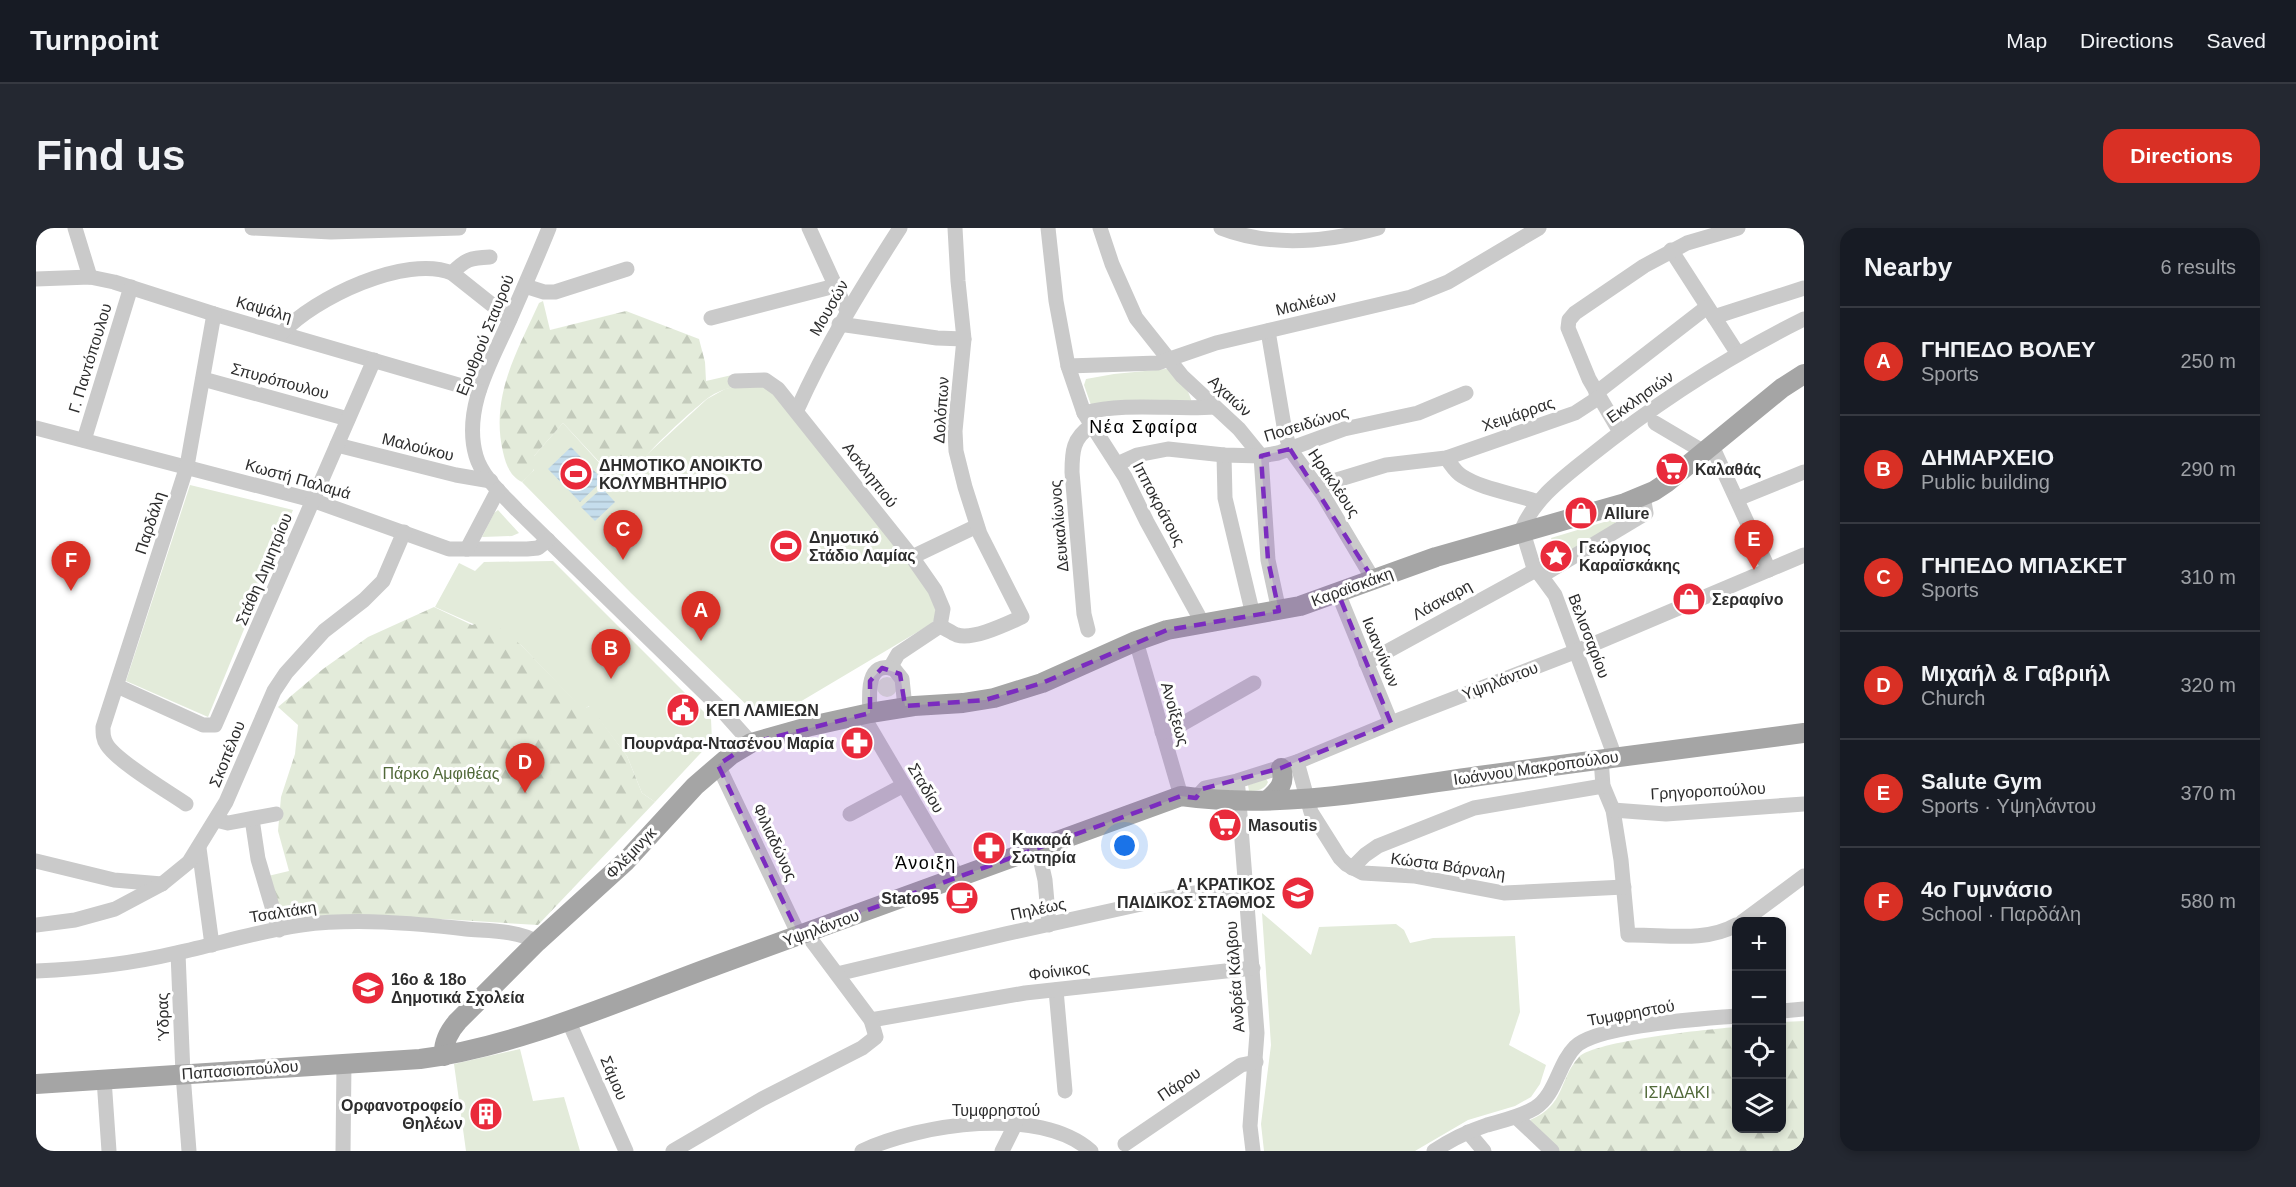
<!DOCTYPE html>
<meta charset="utf-8">
<style>
:root{--surface:#171b24;--page:#242831;--text:#f1f3f6;--muted:#9ea1a6;--line:#363941;--accent:#d93025}
body{margin:0;font-family:Helvetica,sans-serif;background:var(--page);color:var(--text)}
.controls{position:absolute;right:18px;bottom:18px;display:grid;overflow:hidden;border-radius:12px;box-shadow:0 3px 9px #0003}
.controls button{width:54px;height:54px;display:grid;place-items:center;padding:0;border:0;border-bottom:2px solid var(--line);background:var(--surface);color:var(--text);font:30px sans-serif}
.you{position:absolute;left:1089px;top:618px;width:21px;height:21px;margin:-15px;border:4px solid #fff;border-radius:50%;background:#1a73e8;box-shadow:0 0 0 9px #1a73e833}
.badge{display:grid;place-items:center;width:39px;height:39px;border-radius:50%;background:var(--accent);color:#fff;font-size:20px;font-weight:700}
.pin{position:absolute;translate:-50% -50px;filter:drop-shadow(0 2px 3px #0008)}
.pin::after{content:'';position:absolute;top:32px;width:21px;height:18px;background:inherit;clip-path:polygon(0 0,100% 0,50% 100%)}
.list{margin:0;padding:0;list-style:none}
h2{display:flex;justify-content:space-between;align-items:center;height:78px;margin:0;padding:0 24px;font-size:26px}
h2 small{font-size:20px;font-weight:400;color:var(--muted)}
.list li{display:grid;grid-template-columns:39px 1fr auto;gap:18px;align-items:center;box-sizing:border-box;height:108px;padding:0 24px;border-top:2px solid var(--line)}
.list b{display:block;font-size:22px;white-space:nowrap}
.list p{margin:0;font-size:20px;white-space:nowrap;color:var(--muted)}
.list em{font-size:20px;font-style:normal;color:var(--muted)}
.icon{flex:none;width:33px;height:33px;fill:none;stroke:currentColor;stroke-width:2;stroke-linecap:round;stroke-linejoin:round}
.map{position:relative;flex:none;width:1768px;height:923px;overflow:hidden;border-radius:18px}
header{display:flex;align-items:center;gap:36px;box-sizing:border-box;height:84px;padding:0 30px;background:var(--surface);border-bottom:2px solid var(--line)}
header strong{font-size:28px}
nav{display:flex;gap:33px;margin-inline-start:auto;font-size:21px}
.intro{display:flex;align-items:center;justify-content:space-between;box-sizing:border-box;height:144px;padding:0 36px}
h1{margin:0;font-size:42px}
.button{padding:15px 27px;border-radius:18px;background:var(--accent);color:#fff;font-size:21px;font-weight:700}
main{display:flex;gap:36px;padding:0 36px}
aside{flex:1;background:var(--surface);border-radius:18px;box-shadow:0 3px 9px #0003}
.map>svg:first-child{display:block}
</style>
<header>
<strong>Turnpoint</strong>
<nav><a>Map</a><a>Directions</a><a>Saved</a></nav>
</header>
<div class="intro"><h1>Find us</h1><a class="button">Directions</a></div>
<main>
<div class="map">
<svg width="1768" height="923" viewBox="0 0 1768 923">
<defs>
<pattern id="forest-firs" width="22" height="20" patternUnits="userSpaceOnUse" patternTransform="scale(1.5)"><rect width="22" height="20" fill="#e3ebda"/><path d="M5 1l3.5 6h-7zM16 11l3.5 6h-7z" fill="#c3cabb"/></pattern>
<pattern id="water-rules" width="6" height="5" patternUnits="userSpaceOnUse" patternTransform="scale(1.5)"><rect width="6" height="5" fill="#c5ddec"/><path d="M0 2.5h6" fill="none" stroke="#aabecb"/></pattern>
</defs>
<rect width="100%" height="100%" fill="#fff"/>
<g fill="#e3ebda">
<path d="M1130 141C1146 143 1152 164 1157 176L1056 180 1048 157 1050 151 1078 146Z"/>
<polygon points="705,157 720,157 736,161 899,364 900,390 895,396 742,487 723,489 595,365 486,254 498,242 498,228 527,195 567,239 576,245 596,246 604,233 671,171 689,161"/>
<polygon points="154,257 257,282 172,489 90,453"/>
<polygon points="462,282 483,305 476,308 446,309 458,285"/>
<polygon points="1578,291 1580,296 1522,330 1515,310"/>
<polygon points="517,333 675,491 676,513 619,574 606,565 591,528 553,478 547,482 485,417 399,379 423,335 439,343 448,334"/>
<circle cx="851" cy="459" r="10"/>
<path d="M1230 551 1232 554C1229 562 1221 563 1213 563L1212 557Z"/>
<polygon points="1226,685 1275,727 1283,699 1360,696 1368,702 1374,715 1397,710 1479,708 1484,784 1473,817 1510,837 1504,856 1495,869 1479,878 1432,892 1379,923 1228,923 1225,896 1235,817"/>
<polygon points="484,821 497,873 528,869 544,923 430,923 418,836"/>
</g>
<g fill="url(#forest-firs)">
<path d="M507 73 514 102 590 83 663 111 669 134 670 153 696 147 698 159C689 161 680 164 672 170 655 183 602 231 595 249L576 245 567 238 527 195 498 228C503 240 495 246 486 254 474 248 470 237 467 224 454 168 481 124 503 75Z"/>
<polygon points="398,379 436,397 452,391 485,417 547,481 554,478 591,528 606,565 619,574 502,697 406,691 246,697 232,648 253,643 242,603 245,569 259,526 262,497 242,479 287,441 332,409"/>
<path d="M1768 793V923H1520L1494 892C1530 877 1522 852 1543 829 1558 813 1674 801 1700 799V900H1746V794Z"/>
</g>
<g fill="url(#water-rules)">
<polygon points="535,219 567,252 544,274 512,241"/>
<polygon points="566,260 579,274 559,293 545,279"/>
</g>
<g fill="none" stroke-linecap="round" stroke-linejoin="round">
<g stroke="#cacaca" stroke-width="15">
<polyline points="39,0 54,49"/>
<polyline points="216,0 295,4 423,0"/>
<path d="M513 0C501 30 488 59 475 89 457 131 426 179 440 228 446 249 466 266 481 282L681 477 715 515"/>
<polyline points="773,0 811,83"/>
<polyline points="1012,0 1020,73 1032,138 1048,185 1089,249 1111,294 1166,394"/>
<polyline points="1064,0 1076,36 1100,90 1146,148 1203,201 1225,228 1232,332 1243,383"/>
<path d="M1185 0C1236 20 1291 14 1342 0"/>
<polyline points="1635,22 1702,126"/>
<path d="M416 45C430 31 434 30 454 29"/>
<polyline points="0,51 54,49 78,54 178,86 443,163"/>
<polyline points="489,58 508,64 519,64 591,41"/>
<polyline points="1678,89 1768,60"/>
<polyline points="675,90 799,58"/>
<polyline points="803,96 901,110 928,111"/>
<polyline points="1232,103 1249,204 1254,221 1287,267 1337,351"/>
<path d="M246 105C278 70 370 26 416 45L474 91"/>
<polyline points="1032,138 1122,135 1180,115 1375,69 1412,54 1503,0"/>
<polyline points="167,151 312,191"/>
<polyline points="699,153 729,152 742,161 876,329 899,362 907,381 904,398 862,426 854,440"/>
<polyline points="1560,165 1671,79"/>
<path d="M761 182C790 117 826 59 864 0"/>
<path d="M1048 185C1091 174 1135 182 1179 179"/>
<polyline points="1619,195 1668,224"/>
<polyline points="0,200 276,272 413,321 491,321 502,320 512,312"/>
<polyline points="1584,204 1553,151 1532,100 1533,92 1539,85 1608,38 1651,15 1702,0"/>
<polyline points="48,212 95,59"/>
<polyline points="301,217 420,247 455,253"/>
<polyline points="1676,218 1733,342"/>
<polyline points="1188,227 1189,270 1217,387"/>
<path d="M1410 230C1415 236 1419 244 1426 248 1448 262 1477 265 1502 274"/>
<polyline points="1081,236 1101,227 1132,221 1188,227 1225,228 1242,225 1308,201 1382,185 1430,165"/>
<polyline points="1281,258 1350,237 1410,230 1539,185 1562,170"/>
<polyline points="1701,271 1768,244"/>
<polyline points="431,321 462,262"/>
<polyline points="876,329 941,298"/>
<polyline points="1505,348 1610,285 1607,268"/>
<polyline points="1302,365 1355,495"/>
<path d="M904 398C910 401 916 405 921 407 938 412 970 396 986 389L944 306 929 259 920 223 919 203 928 111 922 53 919 0"/>
<path d="M1052 402 1048 386 1036 244C1036 223 1037 210 1055 198"/>
<polyline points="1100,413 1145,568"/>
<polyline points="1330,435 1500,342"/>
<polyline points="81,458 167,497 179,497 338,132"/>
<path d="M834 485C833 467 830 432 858 441L866 451 869 479"/>
<polyline points="829,486 833,498 923,651"/>
<polyline points="1126,504 1146,496 1218,455"/>
<path d="M1579 529 1519 367 1497 337 1486 301C1499 270 1527 250 1553 229 1620 175 1691 129 1768 91"/>
<path d="M1565 531 1567 558 1577 582 1585 632 1592 707C1627 706 1669 715 1700 697"/>
<polyline points="1261,534 1275,584 1304,630 1310,636 1327,645 1378,648 1468,665 1588,659"/>
<polyline points="682,537 763,707"/>
<polyline points="1202,561 1221,805 1214,898 1217,923"/>
<polyline points="1160,570 1169,560 1201,553 1261,534 1355,495 1541,423 1768,327"/>
<path d="M150 576C131 563 82 534 71 517 67 511 67 506 67 499L151 238 178 86"/>
<polyline points="1577,582 1630,586 1768,576"/>
<polyline points="814,586 868,557"/>
<polyline points="216,591 222,631 243,702"/>
<polyline points="180,592 192,595 240,586"/>
<polyline points="163,620 176,717"/>
<polyline points="1002,621 1009,652 1013,697"/>
<polyline points="0,633 78,652 126,656"/>
<polyline points="1316,640 1329,627 1342,618 1438,580 1567,558"/>
<polyline points="1706,694 1768,648"/>
<polyline points="0,697 39,692 79,681 126,656 153,634 190,574 238,463 250,445 288,403 328,372 347,353 368,304"/>
<polyline points="142,725 147,846 153,923"/>
<path d="M0 743C48 741 94 736 140 725 182 716 223 703 265 697 319 690 376 695 430 701 452 703 481 702 501 714"/>
<polyline points="801,746 969,706 1146,667 1211,657"/>
<polyline points="1020,762 1029,863"/>
<polyline points="1746,783 1768,781"/>
<polyline points="532,792 590,923"/>
<polyline points="835,792 989,765 1217,740"/>
<polyline points="68,851 73,923"/>
<polyline points="1480,889 1516,923"/>
<polyline points="1432,904 1448,923"/>
<polyline points="1089,916 1205,837 1220,834"/>
<polyline points="307,923 308,835"/>
<polyline points="637,923 726,871 826,820 840,809 835,792 770,705"/>
<path d="M826 923C884 896 1003 877 1055 923"/>
<polyline points="966,923 979,897"/>
<path d="M1398 923C1414 912 1433 903 1451 897 1468 892 1484 889 1499 880 1520 867 1522 836 1539 819 1561 797 1666 791 1700 788"/>
</g>
<g stroke="#a5a5a5" stroke-width="20">
<path d="M1232 572C1243 562 1250 555 1245 540"/>
<path d="M408 828C407 814 413 803 422 793L501 714 590 633 659 558 695 527 715 515 775 498 834 485 878 478 927 475 958 470 1006 455 1100 413 1131 402 1264 378 1400 329 1589 275 1618 263 1630 255 1746 160 1768 146"/>
<path d="M0 856 384 831C481 819 588 771 681 737 836 681 991 625 1145 568 1244 582 1345 562 1443 548 1551 533 1660 519 1768 505"/>
</g>
</g>
<path fill="#7b2cbf" fill-opacity="0.2" stroke="#7b2cbf" stroke-width="4.5" stroke-dasharray="12 8" stroke-linejoin="round" d="M1254 221 1337 351 1302 365 1355 495 1245 540 1166 561 1160 570 1145 568 763 707 682 537 715 515 834 485V453L846 440 864 446 869 478 949 472 1006 455 1131 402 1243 383 1232 332 1225 228Z"/>
<defs>
<symbol id="supermarket-disc" viewBox="-11 -11 22 22"><circle r="9.5" fill="#e92a3b" stroke="#fff"/><path d="M-6-5.5h2.5l.6 2H6L4.5 2H-2.5L-4.4-4H-6ZM-1.5 3.2a1.3 1.3 0 1 0 .1 0ZM3 3.2a1.3 1.3 0 1 0 .1 0Z" fill="#fff"/></symbol>
<symbol id="stadium-disc" viewBox="-11 -11 22 22"><circle r="9.5" fill="#e92a3b" stroke="#fff"/><path d="M0-5a6.5 5 0 1 0 0 10a6.5 5 0 1 0 0-10ZM-3.5-1.8h7v3.6h-7Z" fill="#fff"/></symbol>
<symbol id="shop-disc" viewBox="-11 -11 22 22"><circle r="9.5" fill="#e92a3b" stroke="#fff"/><path d="M-5-2.5h2.3a2.7 3.5 0 0 1 5.4 0H5L5.5 6h-11ZM-1.5-2.5h3a1.5 2.3 0 0 0-3 0Z" fill="#fff"/></symbol>
<symbol id="sight-disc" viewBox="-11 -11 22 22"><circle r="9.5" fill="#e92a3b" stroke="#fff"/><path d="M0-6L1.8-2.2L6-1.7L2.9 1.2L3.7 5.4L0 3.3L-3.7 5.4L-2.9 1.2L-6-1.7L-1.8-2.2Z" fill="#fff"/></symbol>
<symbol id="civic-disc" viewBox="-11 -11 22 22"><circle r="9.5" fill="#e92a3b" stroke="#fff"/><path d="M-.6-6.5H3V-4.5H.6V-3L4-1V1h2V6H-6V1h2V-1L-.6-3ZM-1.2 2.5V6h2.4V2.5Z" fill="#fff"/></symbol>
<symbol id="pharmacy-disc" viewBox="-11 -11 22 22"><circle r="9.5" fill="#e92a3b" stroke="#fff"/><path d="M-2-6h4v4h4v4h-4v4h-4v-4h-4v-4h4Z" fill="#fff"/></symbol>
<symbol id="school-disc" viewBox="-11 -11 22 22"><circle r="9.5" fill="#e92a3b" stroke="#fff"/><path d="M0-5L7-2L0 1L-7-2ZM-4 1L0 2.5L4 1V4Q0 6-4 4Z" fill="#fff"/></symbol>
<symbol id="cafe-disc" viewBox="-11 -11 22 22"><circle r="9.5" fill="#e92a3b" stroke="#fff"/><path d="M-5.5-4.5H6V0H3Q3 3.5 0 3.5H-2.5Q-5.5 3.5-5.5 0ZM3-3.2v2h1.7v-2ZM-6 4.5H4V6H-6Z" fill="#fff"/></symbol>
<symbol id="building-disc" viewBox="-11 -11 22 22"><circle r="9.5" fill="#e92a3b" stroke="#fff"/><path d="M-4-6H4V6H1V3H-1V6H-4ZM-2.5-4.3h1.7v1.8h-1.7ZM.8-4.3h1.7v1.8H.8ZM-2.5-1h1.7V.8h-1.7ZM.8-1h1.7V.8H.8Z" fill="#fff"/></symbol>
</defs>
<g fill-rule="evenodd">
<use href="#supermarket-disc" x="1617" y="222" width="38" height="38"/>
<use href="#stadium-disc" x="521" y="227" width="38" height="38"/>
<use href="#shop-disc" x="1526" y="266" width="38" height="38"/>
<use href="#stadium-disc" x="731" y="299" width="38" height="38"/>
<use href="#sight-disc" x="1501" y="309" width="38" height="38"/>
<use href="#shop-disc" x="1634" y="352" width="38" height="38"/>
<use href="#civic-disc" x="628" y="463" width="38" height="38"/>
<use href="#pharmacy-disc" x="802" y="496" width="38" height="38"/>
<use href="#supermarket-disc" x="1170" y="578" width="38" height="38"/>
<use href="#pharmacy-disc" x="934" y="601" width="38" height="38"/>
<use href="#school-disc" x="1243" y="646" width="38" height="38"/>
<use href="#cafe-disc" x="907" y="651" width="38" height="38"/>
<use href="#school-disc" x="313" y="741" width="38" height="38"/>
<use href="#building-disc" x="431" y="867" width="38" height="38"/>
</g>
<g text-anchor="middle" dominant-baseline="central" stroke-width="6" stroke-linejoin="round" paint-order="stroke">
<g font-size="16" fill="#2d2d2d" stroke="#fff">
<text transform="translate(1270 75) rotate(-14)">Μαλιέων</text>
<text transform="translate(793 80) rotate(-60)">Μουσών</text>
<text transform="translate(228 81) rotate(16)">Καψάλη</text>
<text transform="translate(449 107) rotate(-68)">Ερυθρού Σταυρού</text>
<text transform="translate(54 130) rotate(-73)">Γ. Παντόπουλου</text>
<text transform="translate(244 153) rotate(15)">Σπυρόπουλου</text>
<text transform="translate(1194 168) rotate(43)">Αχαιών</text>
<text transform="translate(1604 169) rotate(-35)">Εκκλησιών</text>
<text transform="translate(905 182) rotate(-86)">Δολόπων</text>
<text transform="translate(1482 186) rotate(-19)">Χειμάρρας</text>
<text transform="translate(1270 196) rotate(-17)">Ποσειδώνος</text>
<text transform="translate(382 219) rotate(14)">Μαλούκου</text>
<text transform="translate(834 247) rotate(52)">Ασκληπιού</text>
<text transform="translate(262 251) rotate(16)">Κωστή Παλαμά</text>
<text transform="translate(1298 255) rotate(56)">Ηρακλέους</text>
<text transform="translate(1123 276) rotate(62)">Ιπποκράτους</text>
<text transform="translate(114 295) rotate(-72)">Παρδάλη</text>
<text transform="translate(1023 298) rotate(-95)">Δευκαλίωνος</text>
<text transform="translate(228 341) rotate(-67)">Στάθη Δημητρίου</text>
<text transform="translate(1316 359) rotate(-20)">Καραϊσκάκη</text>
<text transform="translate(1406 372) rotate(-29)">Λάσκαρη</text>
<text transform="translate(1553 408) rotate(69)">Βελισσαρίου</text>
<text transform="translate(1345 424) rotate(68)">Ιωαννίνων</text>
<text transform="translate(1464 453) rotate(-21)">Υψηλάντου</text>
<text transform="translate(1139 486) rotate(74)">Ανοίξεως</text>
<text transform="translate(191 526) rotate(-68)">Σκοπέλου</text>
<text transform="translate(1500 540) rotate(-8)">Ιωάννου Μακροπούλου</text>
<text transform="translate(890 560) rotate(59)">Σταδίου</text>
<text transform="translate(1672 563) rotate(-3)">Γρηγοροπούλου</text>
<text transform="translate(739 614) rotate(65)">Φιλιαδώνος</text>
<text transform="translate(595 625) rotate(-46)">Φλέμινγκ</text>
<text transform="translate(1412 638) rotate(8)">Κώστα Βάρναλη</text>
<text transform="translate(1002 681) rotate(-12)">Πηλέως</text>
<text transform="translate(247 684) rotate(-9)">Τσαλτάκη</text>
<text transform="translate(785 700) rotate(-20)">Υψηλάντου</text>
<text transform="translate(1023 743) rotate(-7)">Φοίνικος</text>
<text transform="translate(1199 749) rotate(-94)">Ανδρέα Κάλβου</text>
<text transform="translate(1595 785) rotate(-10)">Τυμφρηστού</text>
<text transform="translate(127 789) rotate(-92)">Ύδρας</text>
<text transform="translate(204 842) rotate(-4)">Παπασιοπούλου</text>
<text transform="translate(578 850) rotate(67)">Σάμου</text>
<text transform="translate(1143 856) rotate(-34)">Πάρου</text>
<text x="960" y="882">Τυμφρηστού</text>
</g>
<g font-size="16" font-weight="bold" fill="#2d2d2d" stroke="#fff" text-anchor="start">
<text x="563" y="237">ΔΗΜΟΤΙΚΟ ΑΝΟΙΚΤΟ<tspan x="563" dy="18">ΚΟΛΥΜΒΗΤΗΡΙΟ</tspan></text>
<text x="1659" y="241">Καλαθάς</text>
<text x="1568" y="285">Allure</text>
<text x="773" y="309">Δημοτικό<tspan x="773" dy="18">Στάδιο Λαμίας</tspan></text>
<text x="1543" y="319">Γεώργιος<tspan x="1543" dy="18">Καραϊσκάκης</tspan></text>
<text x="1676" y="371">Σεραφίνο</text>
<text x="670" y="482">ΚΕΠ ΛΑΜΙΕΩΝ</text>
<text x="798" y="515" text-anchor="end">Πουρνάρα-Ντασένου Μαρία</text>
<text x="1212" y="597">Masoutis</text>
<text x="976" y="611">Κακαρά<tspan x="976" dy="18">Σωτηρία</tspan></text>
<text x="1239" y="656" text-anchor="end">Α' ΚΡΑΤΙΚΟΣ<tspan x="1239" dy="18">ΠΑΙΔΙΚΟΣ ΣΤΑΘΜΟΣ</tspan></text>
<text x="903" y="670" text-anchor="end">Stato95</text>
<text x="355" y="751">16ο &amp; 18ο<tspan x="355" dy="18">Δημοτικά Σχολεία</tspan></text>
<text x="427" y="877" text-anchor="end">Ορφανοτροφείο<tspan x="427" dy="18">Θηλέων</tspan></text>
</g>
<g font-size="16" fill="#516939" stroke="#fff">
<text x="405" y="545">Πάρκο Αμφιθέας</text>
<text x="1641" y="864">ΙΣΙΑΔΑΚΙ</text>
</g>
<g font-size="18" letter-spacing="1.5" fill="#000" stroke="#fff">
<text x="1108" y="199">Νέα Σφαίρα</text>
<text x="890" y="635">Άνοιξη</text>
</g>
</g>
</svg>
<div class="controls">
<button>+</button>
<button>−</button>
<button><svg class="icon" aria-label="locate" viewBox="0 0 24 24"><circle cx="12" cy="12" r="6"/><path d="M12 2v4M12 18v4M2 12h4M18 12h4"/></svg></button>
<button><svg class="icon" aria-label="layers" viewBox="0 0 24 24"><path d="M12 4l9 5-9 5-9-5zM3 14l9 5 9-5"/></svg></button>
</div>
<div class="you"></div>
<div class="pin badge" style="left:665px;top:413px">A</div>
<div class="pin badge" style="left:575px;top:451px">B</div>
<div class="pin badge" style="left:587px;top:332px">C</div>
<div class="pin badge" style="left:489px;top:565px">D</div>
<div class="pin badge" style="left:1718px;top:342px">E</div>
<div class="pin badge" style="left:35px;top:363px">F</div>
</div>
<aside>
<h2>Nearby<small>6 results</small></h2>
<ul class="list">
<li><span class="badge">A</span><div><b>ΓΗΠΕΔΟ ΒΟΛΕΥ</b><p>Sports</p></div><em>250 m</em></li>
<li><span class="badge">B</span><div><b>ΔΗΜΑΡΧΕΙΟ</b><p>Public building</p></div><em>290 m</em></li>
<li><span class="badge">C</span><div><b>ΓΗΠΕΔΟ ΜΠΑΣΚΕΤ</b><p>Sports</p></div><em>310 m</em></li>
<li><span class="badge">D</span><div><b>Μιχαήλ &amp; Γαβριήλ</b><p>Church</p></div><em>320 m</em></li>
<li><span class="badge">E</span><div><b>Salute Gym</b><p>Sports · Υψηλάντου</p></div><em>370 m</em></li>
<li><span class="badge">F</span><div><b>4ο Γυμνάσιο</b><p>School · Παρδάλη</p></div><em>580 m</em></li>
</ul>
</aside>
</main>
